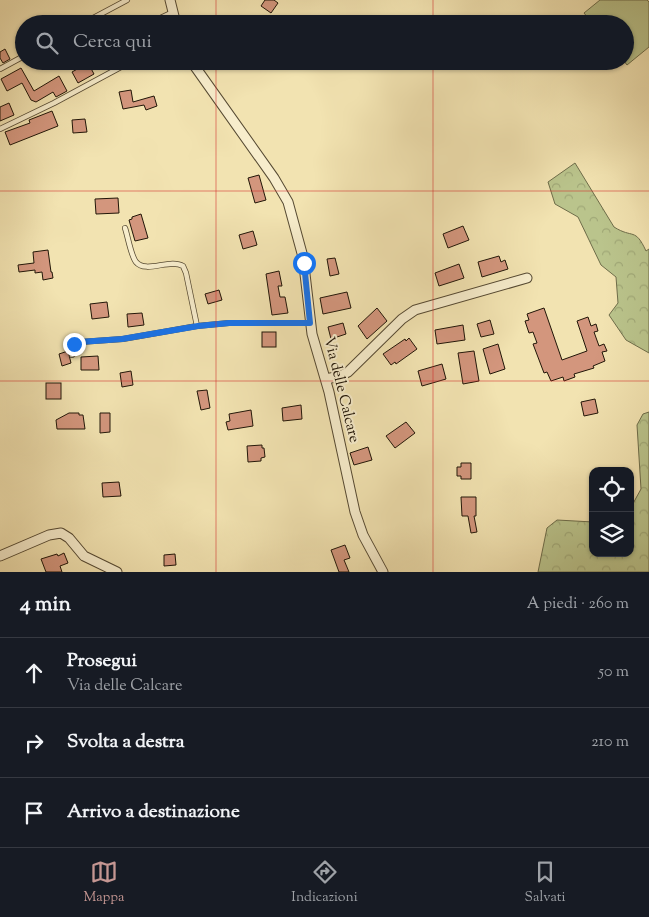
<!DOCTYPE html>
<html lang="it">
<meta charset="utf-8">
<style>
:root{--surface:#171b24;--page:#242831;--text:#f1f3f6;--muted:#9ea1a6;--line:#363941;--accent:#c59692}
body{margin:0;font-family:"Sorts Mill Goudy",serif;background:var(--page);color:var(--text)}
.controls{position:absolute;right:15px;bottom:15px;display:grid;overflow:hidden;border-radius:10px;box-shadow:0 1px 4px #0004}
.controls button{width:45px;height:45px;display:grid;place-items:center;padding:0;border:0;border-bottom:1px solid var(--line);background:var(--surface);color:var(--text);font:25px sans-serif}
.stop{position:absolute;width:15px;height:15px;margin:-11px;border:4px solid #1a73e8;border-radius:50%;background:#fff}
.stop.end{background:#1a73e8;border-color:#fff;box-shadow:0 1px 5px #0008}
.list{margin:0;padding:0;list-style:none}
h2{display:flex;justify-content:space-between;align-items:center;height:65px;margin:0;padding:0 20px;font-size:21px}
h2 small{font-size:16px;font-weight:400;color:var(--muted)}
.list li{display:grid;grid-template-columns:32px 1fr auto;gap:15px;align-items:center;box-sizing:border-box;height:70px;padding:0 20px;border-top:1px solid var(--line)}
.list b{display:block;font-size:19px;white-space:nowrap}
.list p{margin:0;font-size:16px;white-space:nowrap;color:var(--muted)}
.list em{font-size:16px;font-style:normal;color:var(--muted)}
.icon{flex:none;width:28px;height:28px;fill:none;stroke:currentColor;stroke-width:2;stroke-linecap:round;stroke-linejoin:round}
.map{position:relative;flex:none;width:649px;height:572px;overflow:hidden}
.search{position:absolute;background:var(--surface);box-shadow:0 1px 4px #0004;left:15px;right:15px;top:15px;height:55px;display:flex;align-items:center;gap:12px;box-sizing:border-box;padding:0 18px;border-radius:28px;color:var(--muted);font-size:19px}
.sheet{height:275px;background:var(--surface)}
nav{display:flex;justify-content:space-around;align-items:center;box-sizing:border-box;height:70px;border-top:1px solid var(--line);background:var(--surface);font-size:14px;color:var(--muted)}
nav a{display:grid;justify-items:center;gap:2px}
nav .on{color:var(--accent)}
.map>svg:first-child{display:block}
</style>
<div class="map">
<svg width="649" height="572" viewBox="0 0 649 572">
<defs>
<pattern id="forest-crowns" width="20" height="18" patternUnits="userSpaceOnUse" patternTransform="scale(1.25)"><rect width="20" height="18" fill="#bac48c"/><path d="M2 6a3 3 0 1 1 6 0M12 15a3 3 0 1 1 6 0" fill="none" stroke="#a0a877"/></pattern>
</defs>
<rect width="100%" height="100%" fill="#f2e3b1"/>
<filter id="stains"><feTurbulence type="fractalNoise" baseFrequency=".004" numOctaves="4"/><feColorMatrix values="0 0 0 0 .2 0 0 0 0 .09 0 0 0 0 .02 0 0 0 .5 -.17"/></filter>
<radialGradient id="worn" r=".72"><stop offset=".6" stop-color="#630" stop-opacity="0"/><stop offset="1" stop-color="#630" stop-opacity=".3"/></radialGradient>
<g fill="url(#forest-crowns)" stroke="#6e6d4a">
<path d="M575 163 614 227C633 239 635 227 646 251L649 249V353L626 340 609 315 618 303 616 277 601 265 578 217 555 204 548 182Z"/>
<polygon points="649,412 649,572 538,572 547,528 557,520 593,522 593,553 630,553 630,509 641,489 637,425 643,414"/>
</g>
<polygon fill="#bac48c" stroke="#6e6d4a" points="600,0 647,0 649,2 649,47 627,65 624,61 625,24 593,24 584,13"/>
<g fill="#d3967d" stroke="#211608">
<polygon points="265,0 274,0 278,3 271,13 261,6"/>
<polygon points="5,49 10,59 3,63 0,58 0,52"/>
<polygon points="88,63 94,74 78,83 72,72"/>
<polygon points="21,68 34,91 59,76 67,91 56,97 53,92 36,102 31,100 22,83 7,91 1,79"/>
<polygon points="131,90 133,102 154,96 157,106 146,110 144,105 123,109 119,92"/>
<polygon points="9,103 14,115 0,121 0,107"/>
<polygon points="52,111 58,126 10,145 5,132 30,123 29,120"/>
<polygon points="85,119 87,132 73,133 72,120"/>
<polygon points="259,175 266,200 255,203 248,178"/>
<polygon points="118,198 119,213 96,214 95,199"/>
<polygon points="141,214 148,238 135,241 129,220 132,219 132,217"/>
<polygon points="463,226 469,240 448,248 443,234"/>
<polygon points="253,231 257,245 243,249 239,235"/>
<polygon points="48,250 51,272 52,272 53,278 43,280 42,272 35,273 35,270 19,272 18,265 34,263 33,252"/>
<polygon points="499,256 501,262 505,260 508,269 482,277 478,262"/>
<polygon points="335,258 339,274 330,276 327,259"/>
<polygon points="459,264 464,278 439,286 435,273"/>
<polygon points="279,271 282,286 278,286 280,297 285,297 288,313 272,315 266,274"/>
<polygon points="219,290 222,300 208,304 205,294"/>
<polygon points="347,292 351,308 323,314 320,298"/>
<polygon points="107,302 109,317 92,319 90,304"/>
<polygon points="377,308 387,321 367,339 358,326"/>
<polygon points="544,308 562,360 587,351 577,321 588,317 591,326 596,324 598,331 594,332 599,346 604,344 607,351 602,352 605,361 593,366 594,368 574,374 575,377 564,381 563,377 551,381 547,372 544,373 533,344 537,343 533,332 529,333 525,321 529,320 527,314"/>
<polygon points="142,313 144,325 128,327 127,314"/>
<polygon points="490,320 494,334 481,337 477,324"/>
<polygon points="343,323 346,334 331,339 328,327"/>
<polygon points="463,325 465,340 437,344 435,330"/>
<rect x="262" y="332" width="14" height="15"/>
<polygon points="409,338 417,349 396,364 395,362 391,365 383,354 405,339 406,341"/>
<polygon points="498,344 505,369 490,374 483,349"/>
<polygon points="68,351 71,363 62,366 59,354"/>
<polygon points="474,351 479,381 463,384 458,353"/>
<polygon points="98,356 99,370 81,370 81,357"/>
<polygon points="442,364 446,379 422,386 418,371"/>
<polygon points="131,371 133,385 122,387 120,373"/>
<rect x="46" y="383" width="15" height="16"/>
<polygon points="207,390 210,408 201,410 197,391"/>
<polygon points="595,399 598,413 584,416 581,402"/>
<polygon points="301,405 302,419 283,421 282,408"/>
<polygon points="251,410 253,426 228,430 226,422 230,421 229,414"/>
<polygon points="69,413 79,413 79,415 83,415 85,429 57,429 56,420"/>
<polygon points="100,413 110,413 110,432 100,433"/>
<polygon points="406,422 415,433 395,448 386,436"/>
<polygon points="262,445 262,448 264,448 265,457 261,458 261,461 248,462 247,446"/>
<polygon points="368,447 372,460 354,465 350,453"/>
<polygon points="461,463 471,463 471,479 461,479 461,476 457,476 457,467 461,467"/>
<polygon points="119,482 121,496 103,497 102,483"/>
<polygon points="461,497 476,497 476,516 474,516 477,532 471,533 468,516 462,516"/>
<polygon points="345,545 350,558 344,560 349,572 339,572 331,550"/>
<polygon points="64,553 68,563 60,566 62,572 46,572 41,559 57,554 58,556"/>
<polygon points="175,554 176,565 164,566 164,555"/>
</g>
<g fill="none" stroke-linecap="round" stroke-linejoin="round">
<defs>
<g id="lane">
<polyline points="82,24 127,0"/>
<polyline points="148,24 173,12"/>
<polyline points="0,69 24,56"/>
<polyline points="0,129 54,103 132,61"/>
<path d="M125 228C128 237 131 256 136 262 146 274 170 258 183 266L186 273 197 326"/>
<polyline points="72,355 73,345 80,342 123,339 197,326 229,323 310,323"/>
</g>
<g id="street">
<polyline points="170,0 176,24"/>
<polyline points="191,61 274,178 288,202 303,257 312,334 329,392 355,512 363,535 383,572"/>
<polyline points="326,379 340,376 348,372 402,319 415,310 527,278"/>
<polyline points="0,556 49,535 61,533 69,538 84,556 117,572"/>
</g>
</defs>
<use href="#lane" stroke="#554932" stroke-width="6"/>
<use href="#street" stroke="#554932" stroke-width="11"/>
<use href="#lane" stroke="#f7edcc" stroke-width="4.5"/>
<use href="#street" stroke="#f7edcc" stroke-width="9"/>
</g>
<g fill="none" stroke-linecap="round" stroke-linejoin="round">
<polyline stroke="#1a73e8" stroke-width="6" points="74,344 80,342 122,339 198,326 229,323 310,323 304,263"/>
</g>
<path fill="none" stroke="#d62828" stroke-width="1" stroke-opacity="0.55" d="M216 0V24M433 0V24M216 61V572M433 61V572M0 191H649M0 381H649"/>
<g text-anchor="middle" dominant-baseline="central" stroke-width="4" stroke-linejoin="round" paint-order="stroke">
<g font-size="15" fill="#211608" stroke="#f7edcc">
<text transform="translate(341 390) rotate(76)">Via delle Calcare</text>
</g>
</g>
<rect width="100%" height="100%" filter="url(#stains)"/>
<rect width="100%" height="100%" fill="url(#worn)"/>
</svg>
<div class="controls">
<button><svg class="icon" aria-label="locate" viewBox="0 0 24 24"><circle cx="12" cy="12" r="6"/><path d="M12 2v4M12 18v4M2 12h4M18 12h4"/></svg></button>
<button><svg class="icon" aria-label="layers" viewBox="0 0 24 24"><path d="M12 4l9 5-9 5-9-5zM3 14l9 5 9-5"/></svg></button>
</div>
<div class="stop" style="left:304px;top:263px"></div>
<div class="stop end" style="left:74px;top:344px"></div>
<div class="search"><svg class="icon" aria-label="search" viewBox="0 0 24 24"><circle cx="10" cy="10" r="6"/><path d="M15 15l6 6"/></svg>Cerca qui</div>
</div>
<section class="sheet">
<h2>4 min<small>A piedi · 260 m</small></h2>
<ul class="list">
<li><svg class="icon" aria-label="ahead" viewBox="0 0 24 24"><path d="M12 20V5M6 11l6-6 6 6"/></svg><div><b>Prosegui</b><p>Via delle Calcare</p></div><em>50 m</em></li>
<li><svg class="icon" aria-label="right" viewBox="0 0 24 24"><path d="M7 20v-9h11M14 6l5 5-5 5"/></svg><div><b>Svolta a destra</b></div><em>210 m</em></li>
<li><svg class="icon" aria-label="arrive" viewBox="0 0 24 24"><path d="M6 21V4h12l-3 4 3 4H6"/></svg><div><b>Arrivo a destinazione</b></div></li>
</ul>
</section>
<nav>
<a class="on"><svg class="icon" aria-label="map" viewBox="0 0 24 24"><path d="M3 6l6-2 6 2 6-2v14l-6 2-6-2-6 2zM9 4v14M15 6v14"/></svg>Mappa</a>
<a><svg class="icon" aria-label="directions" viewBox="0 0 24 24"><path d="M12 3l9 9-9 9-9-9zM9 14v-3h6M13 9l2 2-2 2"/></svg>Indicazioni</a>
<a><svg class="icon" aria-label="saved" viewBox="0 0 24 24"><path d="M7 4h10v16l-5-4-5 4z"/></svg>Salvati</a>
</nav>
